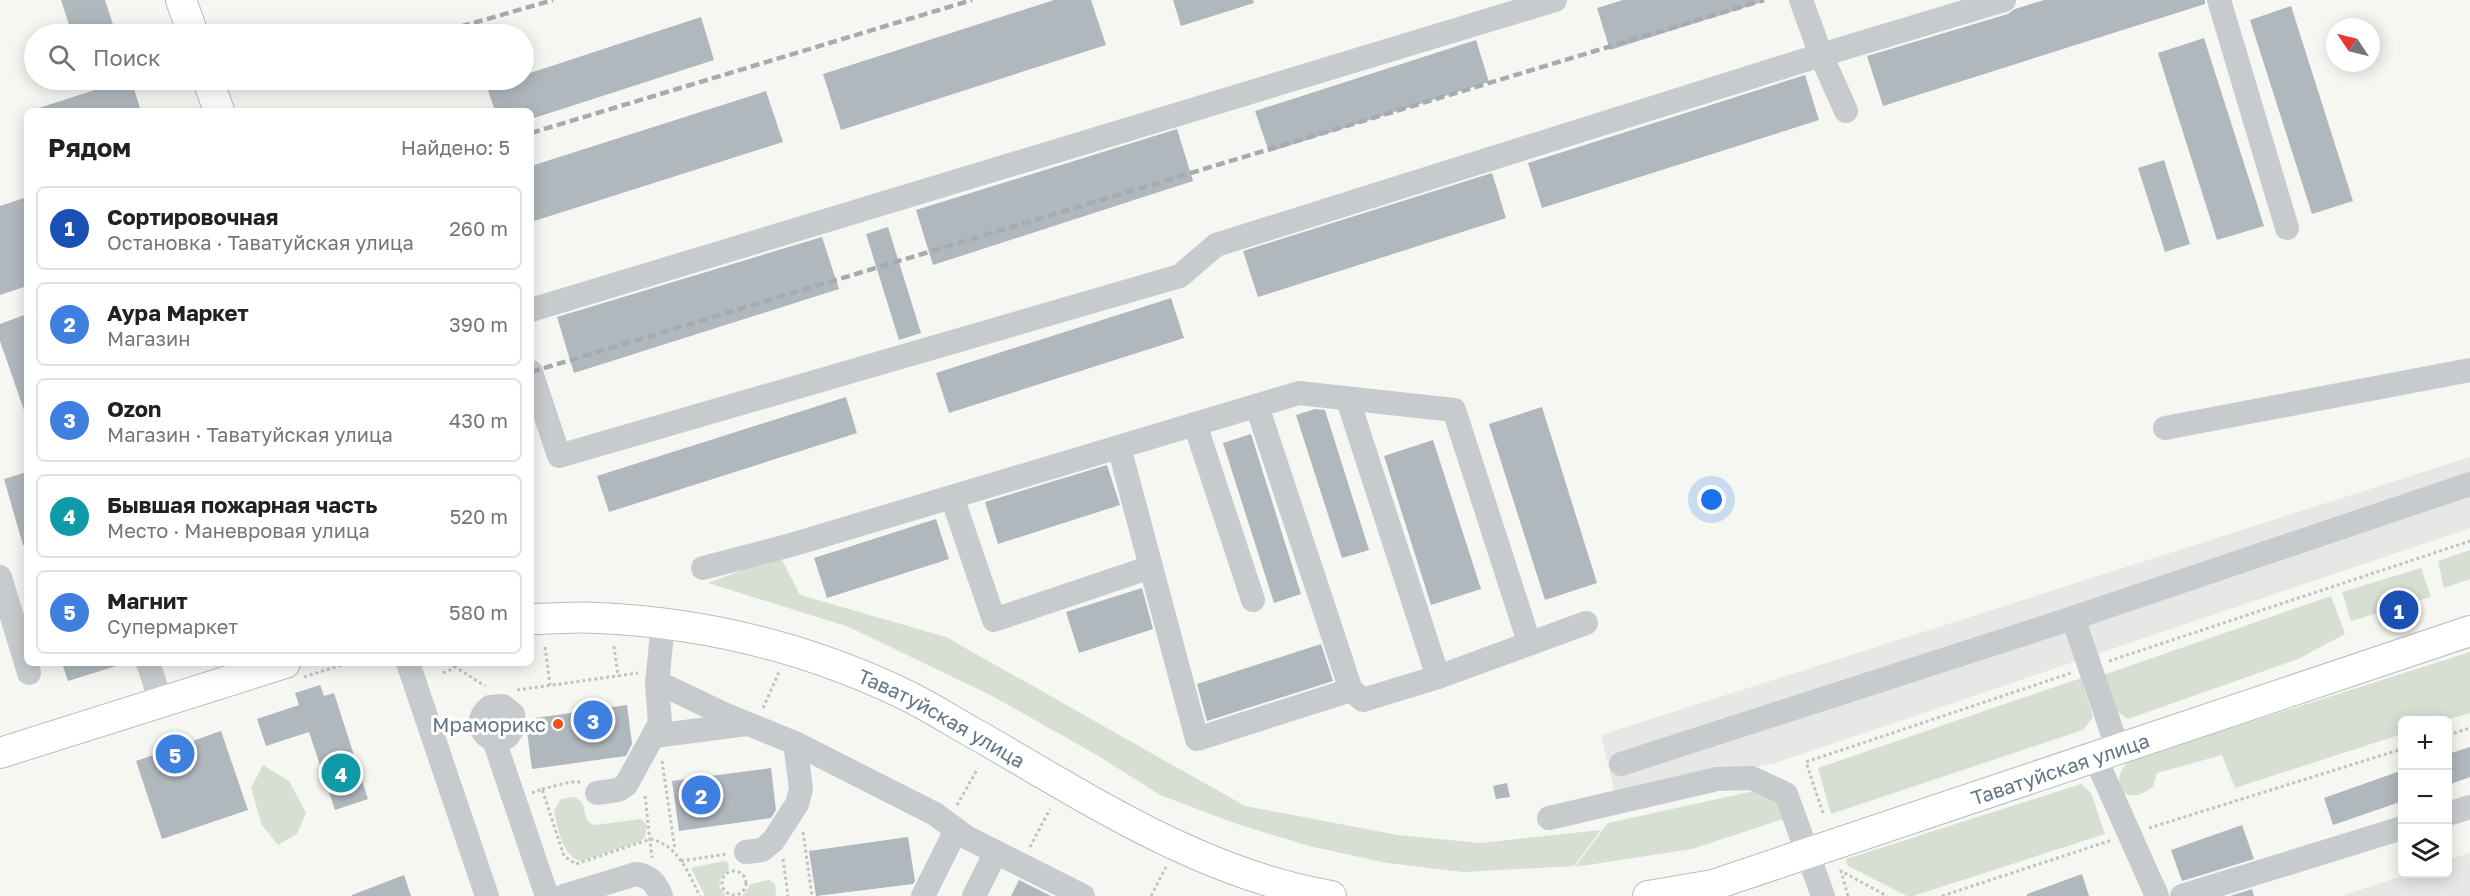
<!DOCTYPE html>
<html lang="ru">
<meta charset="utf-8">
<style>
:root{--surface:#fff;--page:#f6f6f6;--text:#202124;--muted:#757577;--line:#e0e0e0;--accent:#f54e14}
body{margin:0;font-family:"Golos Text",sans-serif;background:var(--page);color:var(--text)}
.controls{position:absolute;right:18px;bottom:18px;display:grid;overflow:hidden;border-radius:9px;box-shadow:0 3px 15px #0003}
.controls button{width:54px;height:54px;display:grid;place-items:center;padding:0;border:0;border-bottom:2px solid var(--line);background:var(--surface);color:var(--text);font:30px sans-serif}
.compass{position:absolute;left:2326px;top:18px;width:54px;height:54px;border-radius:50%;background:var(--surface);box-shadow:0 3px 15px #0003;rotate:305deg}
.you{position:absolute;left:1712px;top:500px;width:21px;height:21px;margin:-15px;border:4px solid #fff;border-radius:50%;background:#1a73e8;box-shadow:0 0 0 9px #1a73e833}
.badge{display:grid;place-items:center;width:39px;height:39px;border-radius:50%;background:var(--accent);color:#fff;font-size:20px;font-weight:700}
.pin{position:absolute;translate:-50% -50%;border:3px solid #fff;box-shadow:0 2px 6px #0006}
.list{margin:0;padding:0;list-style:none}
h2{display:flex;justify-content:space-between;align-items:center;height:78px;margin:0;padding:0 24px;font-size:26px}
h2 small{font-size:20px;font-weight:400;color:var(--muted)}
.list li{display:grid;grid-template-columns:39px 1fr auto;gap:18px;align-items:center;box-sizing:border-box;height:84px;margin:0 12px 12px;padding:0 12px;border:2px solid var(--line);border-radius:9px}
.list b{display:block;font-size:22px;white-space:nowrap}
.list p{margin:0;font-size:20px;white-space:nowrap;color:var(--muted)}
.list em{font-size:20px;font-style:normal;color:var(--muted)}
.icon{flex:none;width:33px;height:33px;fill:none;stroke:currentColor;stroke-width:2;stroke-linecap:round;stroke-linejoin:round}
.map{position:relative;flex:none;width:2470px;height:896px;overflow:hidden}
.search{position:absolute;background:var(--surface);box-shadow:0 3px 15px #0003;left:24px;top:24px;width:510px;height:66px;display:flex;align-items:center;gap:15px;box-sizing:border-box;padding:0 21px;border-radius:33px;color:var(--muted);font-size:22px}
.panel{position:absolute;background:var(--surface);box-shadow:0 3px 15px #0003;left:24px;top:108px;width:510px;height:558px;border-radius:9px}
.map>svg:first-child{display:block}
</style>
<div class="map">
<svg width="2470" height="896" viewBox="0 0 2470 896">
<rect width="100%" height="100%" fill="#f6f6f2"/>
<g fill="#e7e8e6">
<polygon points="2470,457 2470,528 1775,763 1615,794 1601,735"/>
<polygon points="2470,853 2470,896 2341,896 2408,874 2448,874 2448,860"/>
</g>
<g fill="#d7dfd3">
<polygon points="2470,550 2470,579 2444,588 2438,561"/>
<polygon points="780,556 800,595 946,637 1245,806 1398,835 1480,843 1601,830 1574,866 1464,872 1387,863 1309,846 1237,824 1160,795 1097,755 992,696 849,627 708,583"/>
<polygon points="2421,568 2431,597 2351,621 2342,592"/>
<polygon points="2331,596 2345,634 2298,659 2128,719 2118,712 2103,675"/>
<path d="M2470 652V713L2446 720H2402V734L2235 788 2222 755 2157 773 2153 787C2142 794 2135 799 2122 792 2117 777 2119 771 2130 760Z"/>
<polygon points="2081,678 2093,717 2083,730 1831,814 1818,768"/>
<polygon points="263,765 289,781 306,813 297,834 278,845 262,825 251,788"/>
<polygon points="2081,784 2091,793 2105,834 1913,896 1907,896 1848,866 1846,859"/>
<polygon points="1754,791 1779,803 1786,818 1692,849 1575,867 1608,823"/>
<path d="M575 797 582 802C587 812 582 821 595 825L641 819 647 825 645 837 639 842 581 861C563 858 557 826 554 810L561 799Z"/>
<polygon points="724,861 728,863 729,869 721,878 719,886 726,896 705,896 691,868"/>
<polygon points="769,880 775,884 776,896 742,896 751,884"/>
</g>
<g fill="#b1b8bd">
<polygon points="61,0 105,0 116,34 72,34"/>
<polygon points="1054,0 1091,0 1106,45 841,130 823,74"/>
<polygon points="1173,0 1253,0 1254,3 1181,26"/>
<polygon points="1623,0 1758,0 1759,3 1610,50 1597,8"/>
<polygon points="2044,0 2205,0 2205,4 1883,106 1867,56 2008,14 2015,9"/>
<polygon points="2291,6 2353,201 2312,214 2250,20"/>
<polygon points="701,17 714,60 531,119 531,111 495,111 487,87 510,80 524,80 524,75"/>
<polygon points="2204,38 2264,226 2217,240 2158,53"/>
<polygon points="1476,40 1489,82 1269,152 1255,111"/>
<polygon points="1805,75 1819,120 1542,208 1528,163"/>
<polygon points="99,80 131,80 141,111 40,111 39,108 101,88"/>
<polygon points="766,91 783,142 531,222 531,166"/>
<polygon points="1177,129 1193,181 933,265 916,210"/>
<polygon points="2164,160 2190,244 2165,252 2138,168"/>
<polygon points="1492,173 1506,218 1258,297 1243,251"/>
<polygon points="27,197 27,286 0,295 0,206"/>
<polygon points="888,227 921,333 899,340 866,234"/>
<polygon points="822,237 839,289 574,373 557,317"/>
<polygon points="1171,298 1184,338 949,413 936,373"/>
<polygon points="27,314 27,412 25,413 0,341 0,324"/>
<polygon points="846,397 857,433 609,512 597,476"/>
<polygon points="1542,407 1597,583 1545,600 1489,424"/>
<polygon points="1315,409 1325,410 1369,550 1342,558 1296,415"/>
<polygon points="1251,434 1301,594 1274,603 1223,443"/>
<polygon points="1433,440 1481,589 1431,605 1384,456"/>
<polygon points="1107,465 1120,505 998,544 985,502"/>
<polygon points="27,472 27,545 23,545 4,479"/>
<polygon points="936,519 949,559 827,598 814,558"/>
<polygon points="1142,588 1153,629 1079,653 1066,612"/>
<polygon points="1321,644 1333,681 1207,721 1197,684"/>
<polygon points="62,663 116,663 116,666 68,681"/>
<polygon points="320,685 324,696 334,693 368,799 335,810 309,732 266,746 257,719 299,705 295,693"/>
<polygon points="627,705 632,744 626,756 532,769 527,731 528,719"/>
<polygon points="221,731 248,810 162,839 136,761"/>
<polygon points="2470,747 2470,777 2448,785 2448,754"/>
<polygon points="771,768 776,810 771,818 679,831 672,781"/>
<polygon points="2403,770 2403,801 2333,825 2324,798"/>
<polygon points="1507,783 1510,797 1496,799 1493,786"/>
<polygon points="2242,825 2254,859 2182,881 2171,850"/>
<polygon points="908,837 915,881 913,884 816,896 809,851"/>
<polygon points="2082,874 2089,896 2027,896 2027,894"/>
<polygon points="404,875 411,896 352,896 352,895"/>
<polygon points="1019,880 1051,896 1011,896"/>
<polygon points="2252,889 2254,896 2230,896"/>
</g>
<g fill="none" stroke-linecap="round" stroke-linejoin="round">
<defs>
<g id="major">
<polyline points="181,0 193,34"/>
<polyline points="208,80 219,111"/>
<path id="s1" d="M531 619C553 619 576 616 599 618 708 623 809 648 908 696 932 708 955 723 979 736 1090 800 1202 874 1331 896"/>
<polyline points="0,753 285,663"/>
<path id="s2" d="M1648 896 1713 885 2470 631"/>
</g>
</defs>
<use href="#major" stroke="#b8bcc0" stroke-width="32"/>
<g stroke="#c0c2c4" stroke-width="3" stroke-dasharray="3 3" stroke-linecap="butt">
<polyline points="614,646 618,676"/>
<polyline points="545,647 550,685"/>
<polyline points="2109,661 2470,541"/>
<polyline points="454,666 485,686"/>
<polyline points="443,673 452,669 455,663"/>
<polyline points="304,677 348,663"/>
<polyline points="517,690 638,673"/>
<polyline points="763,708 779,672"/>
<polyline points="2448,735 2470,728"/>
<polyline points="662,761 675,850"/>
<polyline points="542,789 571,782 581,782"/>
<path d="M532 793 542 789 564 856 576 864 651 839C679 846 688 873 700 896"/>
<polyline points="645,796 652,858"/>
<polyline points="957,805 978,768"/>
<polyline points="1823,813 1806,762 2071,673"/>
<polyline points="2149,828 2402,749"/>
<polyline points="803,832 812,896"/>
<polyline points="1030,847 1050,809"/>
<polyline points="783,859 788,896"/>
<polyline points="681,861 727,854"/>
<circle cx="734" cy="883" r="12"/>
<polyline points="1151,896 1166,867"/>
<polyline points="1848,896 1841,871 1887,896"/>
<polyline points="1942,896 2112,840"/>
</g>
<g stroke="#c8cbce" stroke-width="24">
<polyline points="1801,0 1821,55 1846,111"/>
<polyline points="2219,0 2287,228"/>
<polyline points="531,310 1555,0"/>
<polyline points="531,372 559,456 1180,276 1216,245 1821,55 2004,0"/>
<polyline points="1348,400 1438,677"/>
<polyline points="1257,406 1351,690"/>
<polyline points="1195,424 1253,600"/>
<polyline points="2165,428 2470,370"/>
<polyline points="1119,447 1197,739 1351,690 1363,700 1438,677 1586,623"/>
<polyline points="952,497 994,620 1151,567"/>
<polyline points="703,568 791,545 1299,393 1454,410 1529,642"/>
<polyline points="0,577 29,673"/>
<polyline points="2073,618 2118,749"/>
<polyline points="148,663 161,702"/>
<polyline points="408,663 487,896"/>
<polyline points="657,682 724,714 795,743 935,814 966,837 1083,896"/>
<polyline points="654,736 747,724"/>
<path d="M494 740 507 737 514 727 513 714 503 706 490 707C476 718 478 733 494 740L547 896"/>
<polyline points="2095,757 2157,896"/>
<polyline points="1621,764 2073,618 2470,484"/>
<polyline points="597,793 618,790 626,785 660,723 657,684 663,623"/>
<polyline points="2448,814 2470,807"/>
<polyline points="1549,818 1717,779 1752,778 1786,794 1823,896"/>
<polyline points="746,852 762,850 773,841 797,804 801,789 795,743"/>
<path d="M564 896 636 874C650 876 656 883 661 896"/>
<polyline points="923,896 956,830"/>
<polyline points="974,896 996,852"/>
<polyline points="2182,896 2402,828"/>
</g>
<use href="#major" stroke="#fff" stroke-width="30"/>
<g stroke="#a5abb1" stroke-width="4.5" stroke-dasharray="9 4.5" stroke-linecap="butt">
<polyline points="435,34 553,0"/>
<polyline points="531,133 972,0"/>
<polyline points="531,372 1764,0"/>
</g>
</g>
<circle fill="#f54e14" stroke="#fff" stroke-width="2" cx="558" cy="724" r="6"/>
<g text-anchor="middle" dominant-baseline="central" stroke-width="6" stroke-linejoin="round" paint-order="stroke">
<g font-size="20" fill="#627586" stroke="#fff">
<text stroke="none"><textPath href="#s1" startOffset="429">Таватуйская улица</textPath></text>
<text stroke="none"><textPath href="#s2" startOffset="432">Таватуйская улица</textPath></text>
</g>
<g font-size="20" fill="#627586" stroke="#fff" text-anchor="end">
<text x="546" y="724">Мраморикс</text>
</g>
</g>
</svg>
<div class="controls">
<button>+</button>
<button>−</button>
<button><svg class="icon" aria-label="layers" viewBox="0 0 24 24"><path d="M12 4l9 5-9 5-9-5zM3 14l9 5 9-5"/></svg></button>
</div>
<svg class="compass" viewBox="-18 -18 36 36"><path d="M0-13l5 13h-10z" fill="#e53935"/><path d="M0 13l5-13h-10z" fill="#757577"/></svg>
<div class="you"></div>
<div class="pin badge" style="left:2399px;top:610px;background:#1a4fb4">1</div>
<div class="pin badge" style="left:701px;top:795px;background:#3f7fe0">2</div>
<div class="pin badge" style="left:593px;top:720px;background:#3f7fe0">3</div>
<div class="pin badge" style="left:341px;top:773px;background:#0f9aa8">4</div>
<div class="pin badge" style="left:175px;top:754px;background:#3f7fe0">5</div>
<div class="search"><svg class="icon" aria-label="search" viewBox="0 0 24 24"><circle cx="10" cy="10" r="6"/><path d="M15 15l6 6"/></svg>Поиск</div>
<section class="panel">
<h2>Рядом<small>Найдено: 5</small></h2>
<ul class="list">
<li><span class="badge" style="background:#1a4fb4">1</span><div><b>Сортировочная</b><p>Остановка · Таватуйская улица</p></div><em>260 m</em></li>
<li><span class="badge" style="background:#3f7fe0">2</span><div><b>Аура Маркет</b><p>Магазин</p></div><em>390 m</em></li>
<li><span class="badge" style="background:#3f7fe0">3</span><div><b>Ozon</b><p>Магазин · Таватуйская улица</p></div><em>430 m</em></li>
<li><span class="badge" style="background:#0f9aa8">4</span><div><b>Бывшая пожарная часть</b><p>Место · Маневровая улица</p></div><em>520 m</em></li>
<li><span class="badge" style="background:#3f7fe0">5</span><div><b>Магнит</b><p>Супермаркет</p></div><em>580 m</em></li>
</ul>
</section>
</div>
